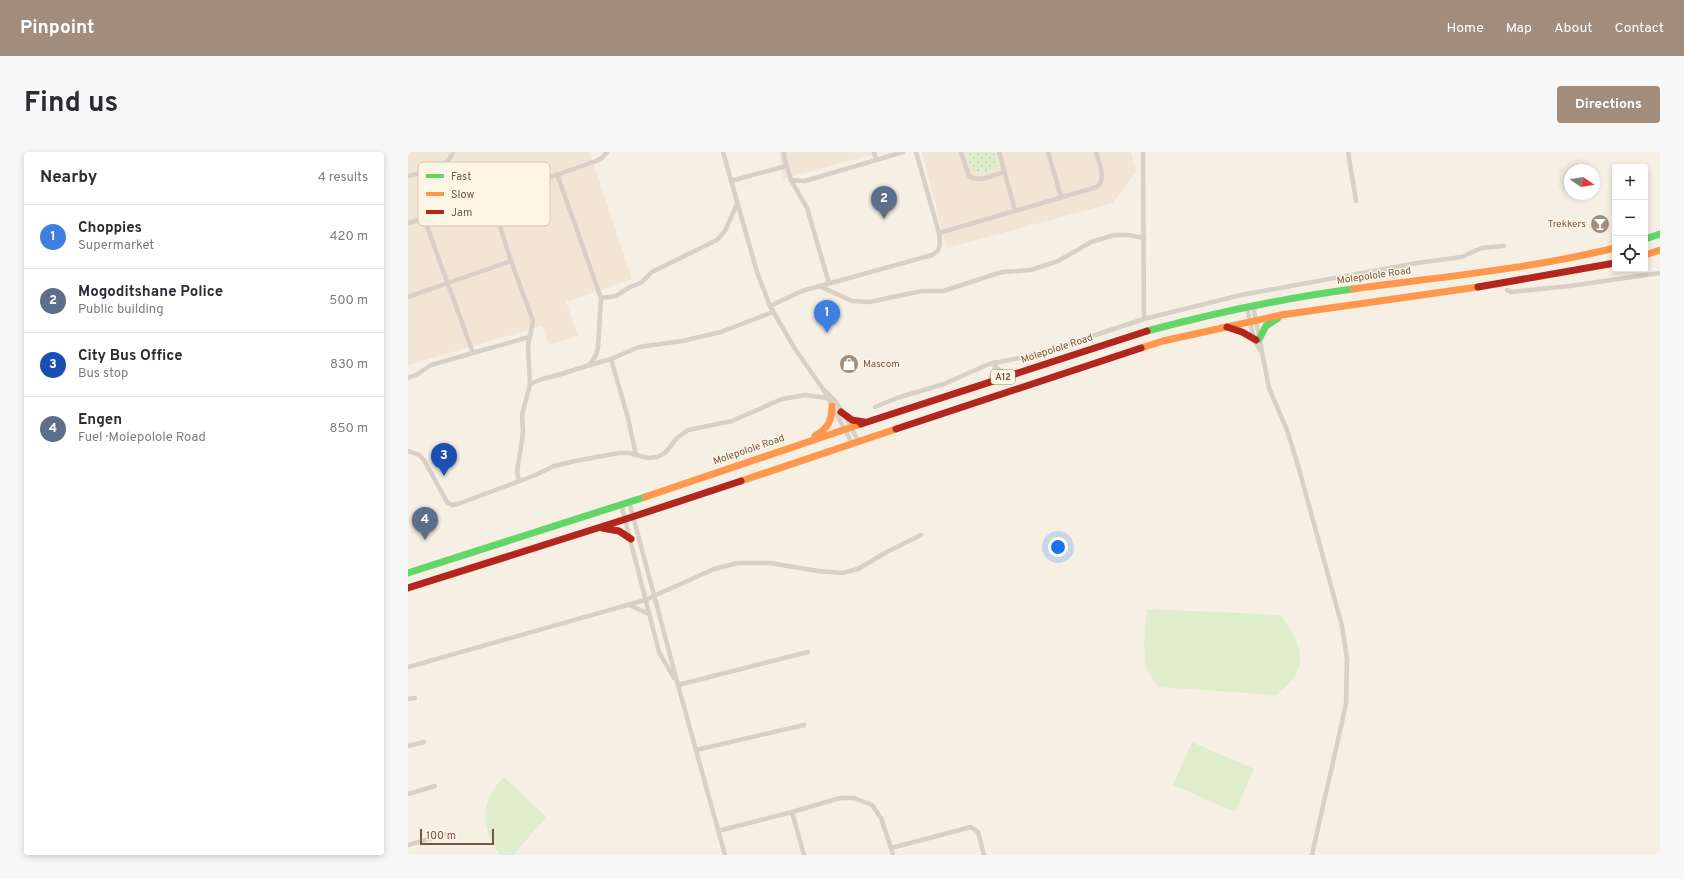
<!DOCTYPE html>
<meta charset="utf-8">
<style>
:root{--surface:#fff;--page:#f7f7f7;--text:#2b2b33;--muted:#7c7c81;--line:#e1e1e2;--accent:#a28c7c}
body{margin:0;font-family:Overpass,sans-serif;background:var(--page);color:var(--text)}
.controls{position:absolute;right:12px;top:12px;display:grid;overflow:hidden;border-radius:4px;box-shadow:0 2px 6px #0003}
.controls button{width:36px;height:36px;display:grid;place-items:center;padding:0;border:0;border-bottom:1px solid var(--line);background:var(--surface);color:var(--text);font:20px sans-serif}
.compass{position:absolute;left:1156px;top:12px;width:36px;height:36px;border-radius:50%;background:var(--surface);box-shadow:0 2px 6px #0003;rotate:102deg}
.scale{position:absolute;left:12px;bottom:10px;width:74px;box-sizing:border-box;padding-left:4px;border:2px solid #755644;border-top:0;font-size:11px;line-height:14px;white-space:nowrap;color:#755644;-webkit-text-stroke:3px #fff5e5;paint-order:stroke}
.you{position:absolute;left:650px;top:395px;width:14px;height:14px;margin:-10px;border:3px solid #fff;border-radius:50%;background:#1a73e8;box-shadow:0 0 0 6px #1a73e833}
.badge{display:grid;place-items:center;width:26px;height:26px;border-radius:50%;background:var(--accent);color:#fff;font-size:13px;font-weight:700}
.pin{position:absolute;translate:-50% -33px;filter:drop-shadow(0 1px 2px #0008)}
.pin::after{content:'';position:absolute;top:21px;width:14px;height:12px;background:inherit;clip-path:polygon(0 0,100% 0,50% 100%)}
.list{margin:0;padding:0;list-style:none}
h2{display:flex;justify-content:space-between;align-items:center;height:52px;margin:0;padding:0 16px;font-size:17px}
h2 small{font-size:13px;font-weight:400;color:var(--muted)}
.list li{display:grid;grid-template-columns:26px 1fr auto;gap:12px;align-items:center;box-sizing:border-box;height:64px;padding:0 16px;border-top:1px solid var(--line)}
.list b{display:block;font-size:15px;white-space:nowrap}
.list p{margin:0;font-size:13px;white-space:nowrap;color:var(--muted)}
.list em{font-size:13px;font-style:normal;color:var(--muted)}
.icon{flex:none;width:22px;height:22px;fill:none;stroke:currentColor;stroke-width:2;stroke-linecap:round;stroke-linejoin:round}
.map{position:relative;flex:none;width:1252px;height:703px;overflow:hidden;border-radius:4px}
header{display:flex;align-items:center;gap:24px;box-sizing:border-box;height:56px;padding:0 20px;background:var(--accent);color:#fff}
header strong{font-size:19px}
nav{display:flex;gap:22px;margin-inline-start:auto;font-size:14px}
.intro{display:flex;align-items:center;justify-content:space-between;box-sizing:border-box;height:96px;padding:0 24px}
h1{margin:0;font-size:28px}
.button{padding:10px 18px;border-radius:4px;background:var(--accent);color:#fff;font-size:14px;font-weight:700}
main{display:flex;gap:24px;padding:0 24px}
aside{flex:1;background:var(--surface);border-radius:4px;box-shadow:0 2px 6px #0003}
.map>svg:first-child{display:block}
</style>
<header>
<strong>Pinpoint</strong>
<nav><a>Home</a><a>Map</a><a>About</a><a>Contact</a></nav>
</header>
<div class="intro"><h1>Find us</h1><a class="button">Directions</a></div>
<main>
<aside>
<h2>Nearby<small>4 results</small></h2>
<ul class="list">
<li><span class="badge" style="background:#3f7fe0">1</span><div><b>Choppies</b><p>Supermarket</p></div><em>420 m</em></li>
<li><span class="badge" style="background:#5c6f8a">2</span><div><b>Mogoditshane Police</b><p>Public building</p></div><em>500 m</em></li>
<li><span class="badge" style="background:#1a4fb4">3</span><div><b>City Bus Office</b><p>Bus stop</p></div><em>830 m</em></li>
<li><span class="badge" style="background:#5c6f8a">4</span><div><b>Engen</b><p>Fuel · Molepolole Road</p></div><em>850 m</em></li>
</ul>
</aside>
<div class="map">
<svg width="1252" height="703" viewBox="0 0 1252 703">
<defs>
<pattern id="grass-dots" width="8" height="8" patternUnits="userSpaceOnUse"><rect width="8" height="8" fill="#e0edcd"/><path d="M2 2h.1M6 6h.1" fill="none" stroke="#c4cdb1" stroke-width="1.8" stroke-linecap="round"/></pattern>
</defs>
<rect width="100%" height="100%" fill="#f6efe4"/>
<g fill="#f3e5d3">
<polygon points="0,0 184,0 182,1 224,127 158,150 170,184 141,193 134,174 0,213"/>
<polygon points="371,0 473,0 375,27"/>
<polygon points="514,0 723,0 728,20 705,51 539,96"/>
</g>
<polygon fill="url(#grass-dots)" points="558,0 586,0 590,15 572,22 563,19"/>
<g fill="#e0edcd">
<path d="M739 457 873 463C887 483 902 505 884 528 880 533 874 538 869 543L750 535 738 517 736 490Z"/>
<polygon points="784,590 846,617 827,660 765,633"/>
<path d="M96 625 137 664V667L105 703H92C73 677 71 649 96 625Z"/>
</g>
<g fill="none" stroke-linecap="round" stroke-linejoin="round">
<g stroke="#d8cfc7" stroke-width="4.5">
<polyline points="315,0 349,120 362,154 387,197 415,237 444,291"/>
<polyline points="376,0 376,5 383,28 397,29 495,0"/>
<polyline points="466,0 468,8"/>
<path d="M553 0 561 24C570 31 586 23 596 20"/>
<polyline points="591,0 607,58"/>
<polyline points="640,0 653,45"/>
<polyline points="735,0 736,167"/>
<polyline points="940,0 948,49"/>
<path d="M0 24C14 21 41 16 45 0"/>
<polyline points="383,28 399,56 421,131"/>
<polyline points="323,29 378,14"/>
<polyline points="83,46 103,109 125,169 120,194 122,232 114,263 115,281 109,320 111,329"/>
<polyline points="16,66 65,201"/>
<polyline points="0,71 83,46 188,9 194,6 199,0"/>
<path d="M531 81 689 35C699 25 691 12 688 0"/>
<polyline points="411,134 444,149 461,150 514,139 535,139 594,120 623,118 650,109 683,90 706,83 720,83 736,86"/>
<polyline points="1099,138 1103,140 1162,134 1252,121"/>
<polyline points="0,145 103,109"/>
<polyline points="193,146 208,144 222,135 233,131 244,120 309,88 317,79 329,52"/>
<polyline points="845,153 861,236 879,278 891,317 934,474 939,507 938,552 904,703"/>
<polyline points="362,154 394,139 524,103 530,99 532,92 531,81 508,0"/>
<path d="M839 155C842 169 844 188 853 199"/>
<polyline points="203,207 231,195 274,189 313,180 365,160"/>
<polyline points="182,213 203,207 220,266 228,303"/>
<polyline points="587,215 601,224"/>
<polyline points="0,226 8,223 23,213 121,185"/>
<polyline points="581,230 587,215 587,210"/>
<polyline points="122,232 134,227 150,223 182,213 188,203 190,195 193,146 149,22"/>
<path d="M415 237C430 248 441 271 450 289"/>
<polyline points="467,255 489,246 536,232 581,212 627,203 736,167 833,143 1009,111 1054,105 1073,96 1096,94"/>
<polyline points="0,299 11,303 16,308 39,350 44,353 50,352 125,324 146,314 167,309 211,301 222,301 239,306 249,305 257,301 269,286 280,278 324,269 374,247 397,243 419,246"/>
<polyline points="221,349 270,533 317,703"/>
<polyline points="213,352 251,500 266,526"/>
<polyline points="221,453 241,462"/>
<polyline points="0,515 237,448 306,417 330,411 362,411 410,419 434,421 450,417 475,402 513,383"/>
<polyline points="270,533 400,500"/>
<polyline points="0,547 7,546"/>
<polyline points="0,594 16,590"/>
<polyline points="288,598 396,573"/>
<polyline points="0,642 27,634"/>
<polyline points="384,660 396,703"/>
<polyline points="310,679 384,660 432,646 446,646 464,653 473,666 483,696"/>
<polyline points="0,693 38,682"/>
<polyline points="485,703 483,696 563,675 570,680 576,703"/>
</g>
<g stroke="#63d668" stroke-width="7">
<polyline points="1237,87 1252,82"/>
<path d="M739 179C807 161 876 146 945 137"/>
<polyline points="851,187 858,174 870,166"/>
<polyline points="0,421 237,345"/>
</g>
<g stroke="#ff974d" stroke-width="7">
<polyline points="1237,103 1252,98"/>
<path d="M945 137C1033 125 1121 117 1207 96"/>
<polyline points="733,196 755,189 873,163 1070,135"/>
<path d="M407 284C420 276 424 269 424 254"/>
<polyline points="333,329 488,277"/>
<polyline points="237,345 453,272"/>
</g>
<g stroke="#b3261e" stroke-width="7">
<polyline points="1070,135 1207,111"/>
<polyline points="819,175 834,180 848,188"/>
<polyline points="433,260 444,268 456,270"/>
<polyline points="453,272 739,179"/>
<polyline points="488,277 733,196"/>
<polyline points="194,376 211,379 223,387"/>
<polyline points="0,436 218,367 333,329"/>
</g>
</g>
<defs>
<symbol id="bar-disc" viewBox="-11 -11 22 22"><circle r="9.5" fill="#a28c7c" stroke="#fff5e5"/><path d="M-6-5H6L.8 .8V4.5H3.5V6h-7V4.5H-.8V.8Z" fill="#fff"/></symbol>
<symbol id="shop-disc" viewBox="-11 -11 22 22"><circle r="9.5" fill="#a28c7c" stroke="#fff5e5"/><path d="M-5-2.5h2.3a2.7 3.5 0 0 1 5.4 0H5L5.5 6h-11ZM-1.5-2.5h3a1.5 2.3 0 0 0-3 0Z" fill="#fff"/></symbol>
</defs>
<g fill-rule="evenodd">
<use href="#bar-disc" x="1181" y="61" width="22" height="22"/>
<use href="#shop-disc" x="430" y="201" width="22" height="22"/>
</g>
<g text-anchor="middle" dominant-baseline="central" stroke-width="3" stroke-linejoin="round" paint-order="stroke">
<rect fill="#fff5e5" stroke="#9e8674" stroke-width="1" x="583" y="218" width="24" height="14" rx="3"/>
<g font-size="9" font-weight="bold" fill="#755644">
<text x="595" y="225">A12</text>
</g>
<g font-size="10" fill="#755644" stroke="#fff5e5" text-anchor="end">
<text x="1178" y="72">Trekkers</text>
<text x="455" y="212" text-anchor="start">Mascom</text>
</g>
<g font-size="10" fill="#755644" stroke="#fff5e5">
<text transform="translate(966 124) rotate(-8)">Molepolole Road</text>
<text transform="translate(649 197) rotate(-18)">Molepolole Road</text>
<text transform="translate(341 298) rotate(-19)">Molepolole Road</text>
</g>
</g>
<rect x="10" y="10" width="132" height="64" rx="6" fill="#fff5e5" stroke="#d6c5b5" stroke-width="1"/>
<rect x="18" y="22" width="18" height="4" fill="#63d668"/>
<rect x="18" y="40" width="18" height="4" fill="#ff974d"/>
<rect x="18" y="58" width="18" height="4" fill="#b3261e"/>
<g font-size="11" fill="#755644">
<text x="43" y="28">Fast</text>
<text x="43" y="46">Slow</text>
<text x="43" y="64">Jam</text>
</g>
</svg>
<div class="controls">
<button>+</button>
<button>−</button>
<button><svg class="icon" aria-label="locate" viewBox="0 0 24 24"><circle cx="12" cy="12" r="6"/><path d="M12 2v4M12 18v4M2 12h4M18 12h4"/></svg></button>
</div>
<svg class="compass" viewBox="-18 -18 36 36"><path d="M0-13l5 13h-10z" fill="#e53935"/><path d="M0 13l5-13h-10z" fill="#7c7c81"/></svg>
<div class="scale">100 m</div>
<div class="you"></div>
<div class="pin badge" style="left:419px;top:181px;background:#3f7fe0">1</div>
<div class="pin badge" style="left:476px;top:67px;background:#5c6f8a">2</div>
<div class="pin badge" style="left:36px;top:324px;background:#1a4fb4">3</div>
<div class="pin badge" style="left:17px;top:388px;background:#5c6f8a">4</div>
</div>
</main>
